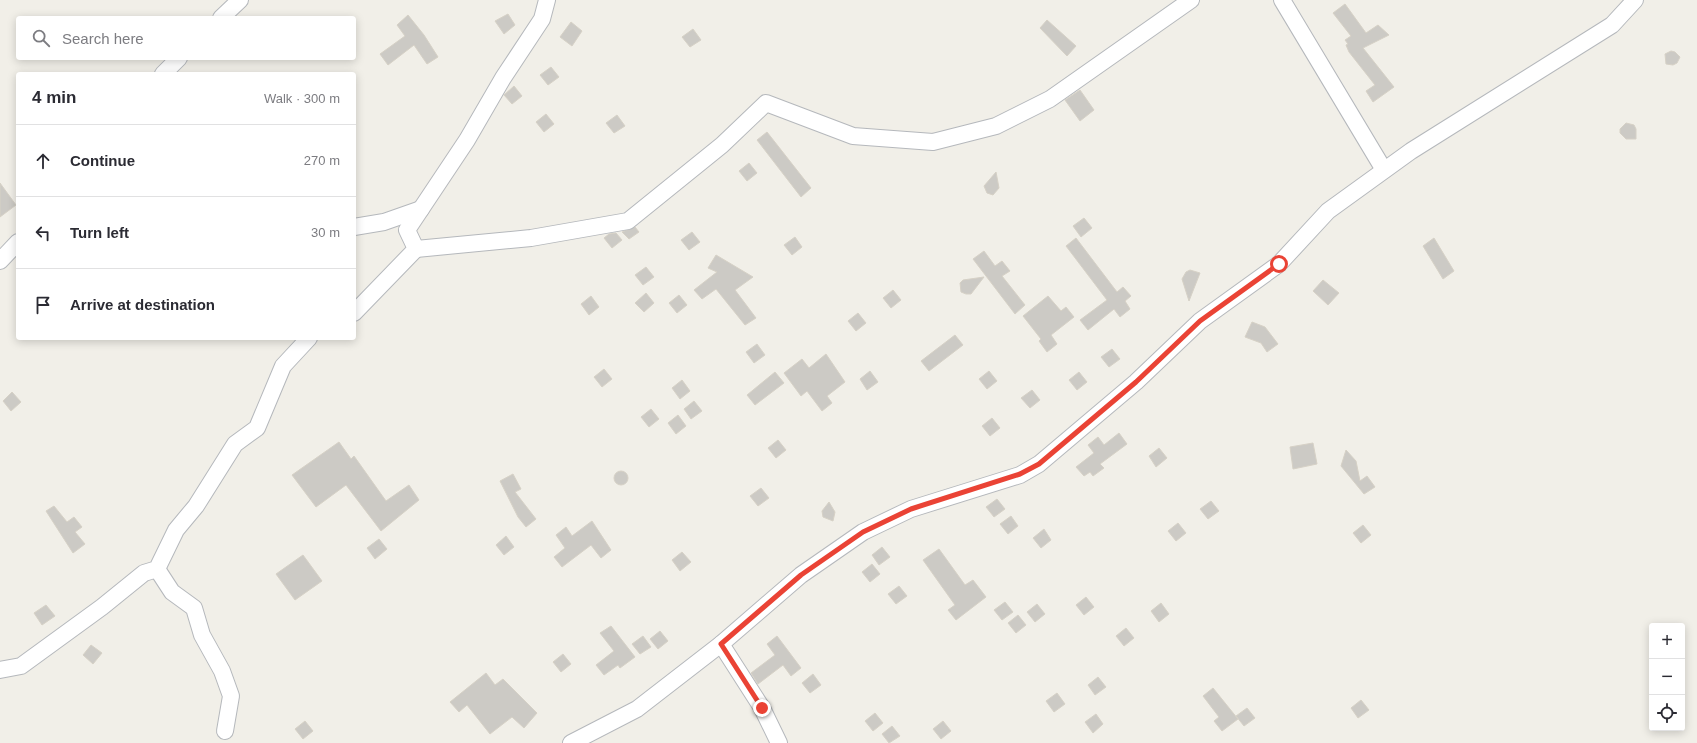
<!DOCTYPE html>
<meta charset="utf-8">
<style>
:root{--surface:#fff;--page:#f7f7f7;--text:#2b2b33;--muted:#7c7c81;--line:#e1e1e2}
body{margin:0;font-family:Arial,sans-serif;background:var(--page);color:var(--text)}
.controls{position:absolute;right:12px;bottom:12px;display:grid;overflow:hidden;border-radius:4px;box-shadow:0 2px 10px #0003}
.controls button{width:36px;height:36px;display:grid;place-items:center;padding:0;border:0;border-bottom:1px solid var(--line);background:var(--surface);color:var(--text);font:20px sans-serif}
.stop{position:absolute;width:12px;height:12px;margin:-9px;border:3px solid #ea4335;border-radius:50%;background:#fff}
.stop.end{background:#ea4335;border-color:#fff;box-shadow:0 1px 4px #0008}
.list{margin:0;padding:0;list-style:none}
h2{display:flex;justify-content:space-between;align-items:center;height:52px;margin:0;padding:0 16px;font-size:17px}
h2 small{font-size:13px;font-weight:400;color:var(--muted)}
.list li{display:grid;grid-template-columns:26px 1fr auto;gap:12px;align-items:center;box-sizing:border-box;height:72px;padding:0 16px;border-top:1px solid var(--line)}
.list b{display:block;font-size:15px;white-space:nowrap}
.list em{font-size:13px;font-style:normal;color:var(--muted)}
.icon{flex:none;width:22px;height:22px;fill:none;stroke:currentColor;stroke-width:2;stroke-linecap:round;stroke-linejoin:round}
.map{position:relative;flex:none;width:1697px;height:743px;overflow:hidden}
.search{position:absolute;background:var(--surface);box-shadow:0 2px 10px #0003;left:16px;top:16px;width:340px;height:44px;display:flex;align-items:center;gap:10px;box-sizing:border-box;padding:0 14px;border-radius:4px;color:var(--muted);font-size:15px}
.panel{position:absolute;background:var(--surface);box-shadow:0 2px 10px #0003;left:16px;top:72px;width:340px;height:268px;border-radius:4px}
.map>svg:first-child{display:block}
</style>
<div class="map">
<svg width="1697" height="743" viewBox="0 0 1697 743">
<rect width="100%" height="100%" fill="#f1efe8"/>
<g fill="#cccac5" stroke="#d6d1c6">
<polygon points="1345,4 1366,33 1378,25 1389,35 1363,48 1394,87 1373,102 1366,91 1375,85 1349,52 1346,45 1348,44 1345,40 1351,36 1333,13"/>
<polygon points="508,14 515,25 504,34 495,21"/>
<polygon points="408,15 424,35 438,57 427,64 414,45 388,65 380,54 405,36 397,25"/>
<polygon points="1047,20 1076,46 1067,56 1040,28"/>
<polygon points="571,22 582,31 572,46 560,37"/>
<polygon points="693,29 701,40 690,47 682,37"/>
<polygon points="1671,51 1675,52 1680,57 1677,63 1673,65 1666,64 1665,54"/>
<polygon points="551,67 559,77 548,85 540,75"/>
<polygon points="514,86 522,96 512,104 504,95"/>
<polygon points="1080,90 1094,110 1080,121 1065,100"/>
<polygon points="546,114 554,124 544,132 536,122"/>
<polygon points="617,115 625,126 614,133 606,123"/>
<polygon points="1626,123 1634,125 1636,129 1636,139 1626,139 1620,133 1620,129"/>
<polygon points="767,132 811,188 801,197 757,140"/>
<polygon points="749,163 757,173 747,181 739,171"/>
<polygon points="996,172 999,188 993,195 987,193 984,186"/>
<polygon points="0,183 16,205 0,217"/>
<polygon points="1084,218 1092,228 1081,237 1073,226"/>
<polygon points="635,227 639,232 629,239 622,232"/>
<polygon points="692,232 700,242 689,250 681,240"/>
<polygon points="616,233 622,240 612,248 604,238 609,234"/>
<polygon points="795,237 802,247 792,255 784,245"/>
<polygon points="1076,238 1117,292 1123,287 1131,296 1125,301 1130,309 1120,317 1114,309 1088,330 1080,320 1107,300 1066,246"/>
<polygon points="1434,238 1454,271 1443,279 1423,246"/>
<polygon points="984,251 995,266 1002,261 1010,271 1002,276 1025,305 1015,314 973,259"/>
<polygon points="716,255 753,277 735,290 756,318 745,325 716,289 702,299 694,290 717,272 708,268"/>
<polygon points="646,267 654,277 643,285 635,275"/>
<polygon points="1190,270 1200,273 1189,301 1182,279 1186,272"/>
<polygon points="984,277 971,294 966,294 961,292 960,283 963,280"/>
<polygon points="1323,280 1339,293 1328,305 1313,291"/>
<polygon points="893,290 901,300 891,308 883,298"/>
<polygon points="646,293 654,303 644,312 635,303"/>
<polygon points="679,295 687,305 677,313 669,303"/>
<polygon points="591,296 599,307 589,315 581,304"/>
<polygon points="1048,296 1061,311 1066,307 1074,317 1051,335 1057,344 1047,352 1039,341 1041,339 1023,316"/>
<polygon points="858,313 866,323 856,331 848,321"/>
<polygon points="1252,322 1265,327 1278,344 1267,352 1261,343 1245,337"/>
<polygon points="955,335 963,345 929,371 921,361"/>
<polygon points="757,344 765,355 754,363 746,352"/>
<polygon points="1112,349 1120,359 1109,367 1101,357"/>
<polygon points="826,354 845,382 827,396 832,403 822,411 807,391 801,396 784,373 802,359 809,368"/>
<polygon points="604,369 612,379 602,387 594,377"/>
<polygon points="870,371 878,382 867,390 860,379"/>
<polygon points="989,371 997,381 987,389 979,379"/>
<polygon points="775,372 784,383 755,405 747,395"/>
<polygon points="1079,372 1087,382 1077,390 1069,380"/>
<polygon points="682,380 690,391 680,399 672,388"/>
<polygon points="1032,390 1040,400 1030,408 1021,398"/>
<polygon points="12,392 21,402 11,411 3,401"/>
<polygon points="694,401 702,411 691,419 684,409"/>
<polygon points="651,409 659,419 649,427 641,417"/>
<polygon points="678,415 686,426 676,434 668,423"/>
<polygon points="992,418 1000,428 990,436 982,426"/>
<polygon points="1119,433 1127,444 1100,464 1104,468 1093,476 1090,472 1084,476 1076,467 1094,453 1088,445 1098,437 1104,445"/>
<polygon points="778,440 786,450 776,458 768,448"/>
<polygon points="339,442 351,459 354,456 386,501 409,485 419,500 381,531 346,485 316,507 292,475"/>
<polygon points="1313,443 1317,464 1293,469 1290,447"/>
<polygon points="1159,448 1167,458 1156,467 1149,456"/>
<polygon points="1346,450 1356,461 1360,481 1367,476 1375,487 1364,494 1341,466"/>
<circle cx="621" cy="478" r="7"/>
<polygon points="513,474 521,489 515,492 536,519 526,527 518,517 500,481"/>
<polygon points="761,488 769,498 758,506 750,496"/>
<polygon points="997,499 1005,509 994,517 986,507"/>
<polygon points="1211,501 1219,511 1208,519 1200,509"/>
<polygon points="829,502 835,512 833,521 823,517 822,511"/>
<polygon points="54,506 67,522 74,517 82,527 75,532 85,544 73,553 46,511"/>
<polygon points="1011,516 1018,526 1008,534 1000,524"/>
<polygon points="592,521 611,550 601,558 591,545 562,567 554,557 565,548 556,535 566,527 572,536"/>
<polygon points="1178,523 1186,533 1176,541 1168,531"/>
<polygon points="1363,525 1371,535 1361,543 1353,533"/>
<polygon points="1044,529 1051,540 1041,548 1033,538"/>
<polygon points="506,536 514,547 504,555 496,545"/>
<polygon points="379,539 387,549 375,559 367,548"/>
<polygon points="882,547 890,557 879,565 872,555"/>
<polygon points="939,549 965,585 973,580 986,597 956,620 948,610 955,605 923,560"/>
<polygon points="682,552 691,562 680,571 672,560"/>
<polygon points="303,555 322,581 295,600 276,574"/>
<polygon points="872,564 880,574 870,582 862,572"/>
<polygon points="899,586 907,596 896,604 888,594"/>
<polygon points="1086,597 1094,607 1084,615 1076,605"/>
<polygon points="1005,602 1013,612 1002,620 994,610"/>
<polygon points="1161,603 1169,614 1159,622 1151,611"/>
<polygon points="1037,604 1045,614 1035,622 1027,612"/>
<polygon points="46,605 55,616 42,625 34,613"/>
<polygon points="1018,615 1026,625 1016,633 1008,623"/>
<polygon points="611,626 635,657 620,668 618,665 604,675 596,665 614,651 600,633"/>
<polygon points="1126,628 1134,638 1124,646 1116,636"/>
<polygon points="660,631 668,641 658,649 650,639"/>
<polygon points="643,636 651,647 640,654 632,644"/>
<polygon points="777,636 801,668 791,676 783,665 758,684 751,673 775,655 767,644"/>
<polygon points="91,645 102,653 93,664 83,655"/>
<polygon points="563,654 571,664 561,672 553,662"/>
<polygon points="486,673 495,685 503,679 537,713 524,728 512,717 490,734 467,705 459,712 450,702"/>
<polygon points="813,674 821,685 810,693 802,683"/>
<polygon points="1098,677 1106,687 1095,695 1088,685"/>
<polygon points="1213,688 1238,719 1222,731 1214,721 1219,717 1203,696"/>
<polygon points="1057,693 1065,704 1054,712 1046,701"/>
<polygon points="1361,700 1369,710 1358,718 1351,708"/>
<polygon points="1247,708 1255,718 1244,726 1236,716"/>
<polygon points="875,713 883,723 873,731 865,721"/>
<polygon points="1096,714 1103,724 1093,733 1085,722"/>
<polygon points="305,721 313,731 303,739 295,729"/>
<polygon points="943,721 951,731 941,739 933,729"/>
<polygon points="892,726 900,736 889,743 882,734"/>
</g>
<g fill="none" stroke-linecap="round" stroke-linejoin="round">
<defs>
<g id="street">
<polyline points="1282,0 1384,170"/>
<polyline points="221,18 240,0"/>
<polyline points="163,74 179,58"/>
<polyline points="354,227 384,222 421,209"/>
<polyline points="416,249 531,238 628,221 722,145 766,103 853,136 933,142 996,126 1050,99 1191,0"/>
<polyline points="0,261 18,242"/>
<polyline points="354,313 416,249 407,230 467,140 503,78 542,19 547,0"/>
<polyline points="157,569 172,592 194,608 202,635 222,671 231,696 225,731"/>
<polyline points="721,644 762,708 779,743"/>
<polyline points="0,670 21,666 102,607 144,573 157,569 176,530 196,506 235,444 257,428 283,366 309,338"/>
<polyline points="571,743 637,709 721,644 801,575 863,532 911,509 1020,475 1039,464 1136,382 1200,321 1279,264 1328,211 1411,151 1612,25 1635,0"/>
</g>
</defs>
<use href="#street" stroke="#b5b8bc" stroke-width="18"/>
<use href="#street" stroke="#fff" stroke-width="16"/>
</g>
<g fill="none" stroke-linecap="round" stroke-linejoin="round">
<polyline stroke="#ea4335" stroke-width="5" points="762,708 721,644 801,575 863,532 911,509 1020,474 1039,464 1136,382 1200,321 1279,264"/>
</g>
</svg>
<div class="controls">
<button>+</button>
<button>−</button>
<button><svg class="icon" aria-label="locate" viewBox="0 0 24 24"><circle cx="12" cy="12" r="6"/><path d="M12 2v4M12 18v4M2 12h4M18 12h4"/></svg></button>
</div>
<div class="stop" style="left:1279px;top:264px"></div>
<div class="stop end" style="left:762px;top:708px"></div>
<div class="search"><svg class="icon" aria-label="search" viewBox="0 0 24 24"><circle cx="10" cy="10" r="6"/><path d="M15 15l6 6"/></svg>Search here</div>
<section class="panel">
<h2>4 min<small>Walk · 300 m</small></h2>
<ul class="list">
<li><svg class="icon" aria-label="ahead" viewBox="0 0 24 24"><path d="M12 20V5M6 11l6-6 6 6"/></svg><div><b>Continue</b></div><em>270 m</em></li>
<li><svg class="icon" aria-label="left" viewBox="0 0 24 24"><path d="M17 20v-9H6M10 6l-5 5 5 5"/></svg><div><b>Turn left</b></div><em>30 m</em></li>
<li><svg class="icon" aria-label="arrive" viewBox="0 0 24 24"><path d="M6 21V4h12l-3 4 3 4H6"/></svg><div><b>Arrive at destination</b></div></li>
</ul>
</section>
</div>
